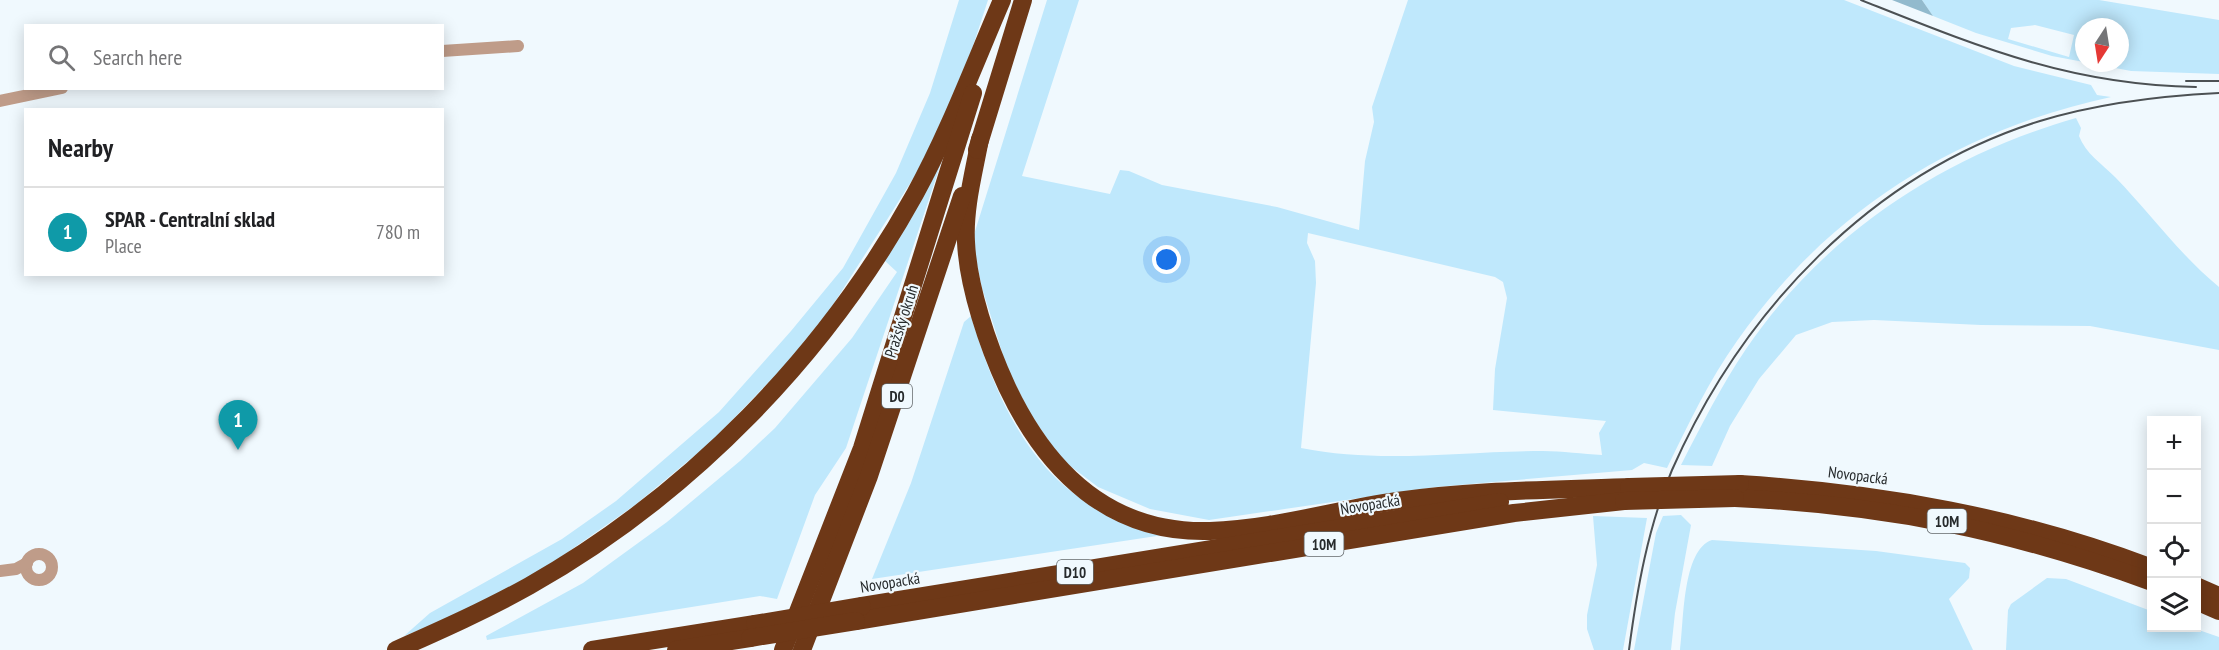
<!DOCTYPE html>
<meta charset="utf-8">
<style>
:root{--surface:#fff;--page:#f2f2f2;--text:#202124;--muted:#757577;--line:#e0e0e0;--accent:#bf5e1f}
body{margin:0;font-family:"PT Sans Narrow",sans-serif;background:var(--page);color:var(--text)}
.controls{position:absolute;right:18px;bottom:18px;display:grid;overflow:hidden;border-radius:0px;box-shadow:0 3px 15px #0003}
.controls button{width:54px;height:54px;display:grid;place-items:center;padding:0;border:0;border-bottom:2px solid var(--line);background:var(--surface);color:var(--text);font:30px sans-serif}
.compass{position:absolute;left:2075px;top:18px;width:54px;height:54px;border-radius:50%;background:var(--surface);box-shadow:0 3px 15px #0003;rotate:192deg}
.you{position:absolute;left:1167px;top:260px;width:21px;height:21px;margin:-15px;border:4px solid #fff;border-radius:50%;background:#1a73e8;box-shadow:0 0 0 9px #1a73e833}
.badge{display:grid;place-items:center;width:39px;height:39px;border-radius:50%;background:var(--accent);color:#fff;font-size:20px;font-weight:700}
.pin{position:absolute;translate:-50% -50px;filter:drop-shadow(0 2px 3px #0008)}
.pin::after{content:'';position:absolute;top:32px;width:21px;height:18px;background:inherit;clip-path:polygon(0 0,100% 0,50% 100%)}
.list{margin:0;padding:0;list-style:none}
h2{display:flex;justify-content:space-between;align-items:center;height:78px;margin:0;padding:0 24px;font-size:26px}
h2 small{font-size:20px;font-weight:400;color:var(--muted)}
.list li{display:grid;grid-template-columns:39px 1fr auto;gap:18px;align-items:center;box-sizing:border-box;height:90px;padding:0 24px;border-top:2px solid var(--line)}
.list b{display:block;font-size:22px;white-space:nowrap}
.list p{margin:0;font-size:20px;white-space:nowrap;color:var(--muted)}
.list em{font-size:20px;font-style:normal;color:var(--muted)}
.icon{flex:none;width:33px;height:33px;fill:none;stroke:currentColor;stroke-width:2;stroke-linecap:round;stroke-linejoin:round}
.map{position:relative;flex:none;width:2219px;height:650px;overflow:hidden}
.search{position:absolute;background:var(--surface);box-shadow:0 3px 15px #0003;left:24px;top:24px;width:420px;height:66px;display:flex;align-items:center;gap:15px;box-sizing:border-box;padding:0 21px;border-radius:0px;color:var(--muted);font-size:22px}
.panel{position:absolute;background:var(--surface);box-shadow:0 3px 15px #0003;left:24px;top:108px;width:420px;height:168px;border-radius:0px}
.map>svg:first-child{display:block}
</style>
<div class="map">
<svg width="2219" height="650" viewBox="0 0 2219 650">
<rect width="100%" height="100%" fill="#f0f9fe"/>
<g fill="#bfe8fc" fill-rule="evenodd">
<polygon points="959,0 988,0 972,49 928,155 831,308 787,363 711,442 635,505 535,575 465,612 404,636 430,613 562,539 616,501 719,412 791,331 843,268 896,173 930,93"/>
<path d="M1047 0H1079L1022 176 1110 194 1120 170 1129 171 1162 185 1277 207 1359 230 1365 161 1374 122 1372 107 1408 0H1844L2014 66 2091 85 2097 95 2111 97C1958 130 1828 211 1737 341 1709 380 1688 425 1667 468L1644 463 1632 470 1436 487 1209 520 1150 509 1098 487 1061 459 1031 415 1007 368 982 288 972 241ZM1308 233 1495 277 1503 282 1507 298 1495 369 1493 410 1606 421 1599 433 1602 455C1583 454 1562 451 1543 451 1462 451 1380 464 1301 448L1316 283 1315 261 1307 243Z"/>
<path d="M1922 0H2099L2219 20V74L2131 71 2052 56 1976 33 1933 16ZM2035 25 2074 35 2069 57 2008 39 2011 28ZM2084 27H2120V63H2084Z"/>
<path d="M2076 118 2081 128 2079 136C2086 154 2101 163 2115 177 2150 213 2179 254 2219 287V350L2090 326 1981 325 1874 320 1832 322 1796 335 1759 379 1730 426 1712 466 1681 465C1701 426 1721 386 1746 349 1824 234 1943 156 2076 118Z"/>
<polygon points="944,154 846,448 815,495 777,599 760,596 487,640 486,636 583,583 667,522 740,461 775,428 852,338 897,272 884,260"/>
<path d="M971 316C994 393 1030 480 1109 514 1128 522 1150 527 1170 534L872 579 911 483 964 322Z"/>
<polygon points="1681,515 1691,525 1675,613 1671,650 1634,650 1656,533 1663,516"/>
<polygon points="1593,516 1647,518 1623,650 1594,650 1587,629 1587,615 1597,565"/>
<path d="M1712 540 1876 551 1965 563 1970 568 1969 578 1949 599 1973 650H1680C1684 622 1682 550 1712 540Z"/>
<polygon points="2047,578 2066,579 2151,611 2152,628 2193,628 2219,637 2219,650 2006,650 2008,610 2011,604"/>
</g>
<polygon fill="#92bacd" points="1892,0 1922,0 1933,16"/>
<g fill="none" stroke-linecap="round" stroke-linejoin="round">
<g stroke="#bf9c89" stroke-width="12">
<polyline points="442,51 518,46"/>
<polyline points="0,101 62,88"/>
<circle cx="39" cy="567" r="13"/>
<polyline points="0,571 16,569 27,563"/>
</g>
<g stroke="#6e3817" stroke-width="18">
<path d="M980 139C974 172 964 208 966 242 968 287 988 346 1007 387 1047 472 1111 534 1210 531 1273 529 1335 510 1397 501 1474 490 1552 490 1629 487"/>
<polyline points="977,150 1023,0"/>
<path d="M1740 484C1882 493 2018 517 2152 568"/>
<path d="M1735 498C1887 505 2009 530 2152 582"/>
<polyline points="2196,586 2219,596"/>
<polyline points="2196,601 2219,611"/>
<polyline points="862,606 1500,502"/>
<polyline points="856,621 1514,513 1624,501"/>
<path d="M396 650C441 630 486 610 529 586 690 495 826 355 915 194 949 132 974 65 1002 0"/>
<polyline points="592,650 755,624"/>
<polyline points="676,650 750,638"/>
<polyline points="783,650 862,448 973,93"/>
<polyline points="802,650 869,476 962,196"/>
</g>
<g stroke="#4c5154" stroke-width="2">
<path d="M1861 0C1977 46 2069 85 2196 87"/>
<polyline points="2186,81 2219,81"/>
<path d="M1629 650C1637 589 1648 527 1672 470 1742 311 1872 173 2040 121 2099 103 2158 96 2219 93"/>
</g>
<g stroke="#6e3817" stroke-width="18">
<polyline points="1629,487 1740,484"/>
<polyline points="1624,501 1735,498"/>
<polyline points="755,624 862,606"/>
<polyline points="750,638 856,621"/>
</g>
</g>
<g text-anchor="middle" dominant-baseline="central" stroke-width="4.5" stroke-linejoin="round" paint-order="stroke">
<g fill="#f0f9fe" stroke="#63686b" stroke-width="1.5">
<rect x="882" y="384" width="30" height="24" rx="4.5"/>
<rect x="1927.5" y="509" width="39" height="24" rx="4.5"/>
<rect x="1304.5" y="532" width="39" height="24" rx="4.5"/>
<rect x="1057" y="560" width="36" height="24" rx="4.5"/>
</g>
<g font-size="15" font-weight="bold" fill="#262a2c">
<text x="897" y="396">D0</text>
<text x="1947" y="521">10M</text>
<text x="1324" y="544">10M</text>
<text x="1075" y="572">D10</text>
</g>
<g font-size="16" fill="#262a2c" stroke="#f0f9fe">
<text transform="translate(901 321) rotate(-72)">Pražský okruh</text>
<text transform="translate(1858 475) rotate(7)">Novopacká</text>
<text transform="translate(1370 504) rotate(-9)">Novopacká</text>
<text transform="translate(890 582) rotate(-9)">Novopacká</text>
</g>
</g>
</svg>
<div class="controls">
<button>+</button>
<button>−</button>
<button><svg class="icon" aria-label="locate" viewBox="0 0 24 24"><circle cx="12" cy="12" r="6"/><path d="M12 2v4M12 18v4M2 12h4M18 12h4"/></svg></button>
<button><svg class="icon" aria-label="layers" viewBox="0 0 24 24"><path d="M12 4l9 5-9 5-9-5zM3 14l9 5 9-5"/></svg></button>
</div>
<svg class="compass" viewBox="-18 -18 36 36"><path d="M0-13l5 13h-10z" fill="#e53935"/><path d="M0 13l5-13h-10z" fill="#757577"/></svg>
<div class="you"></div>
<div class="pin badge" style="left:238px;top:450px;background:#0f9aa8">1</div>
<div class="search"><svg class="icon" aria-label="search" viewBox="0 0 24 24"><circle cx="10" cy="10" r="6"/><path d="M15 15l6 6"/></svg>Search here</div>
<section class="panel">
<h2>Nearby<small></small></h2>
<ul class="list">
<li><span class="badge" style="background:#0f9aa8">1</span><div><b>SPAR - Centralní sklad</b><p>Place</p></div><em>780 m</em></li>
</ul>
</section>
</div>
